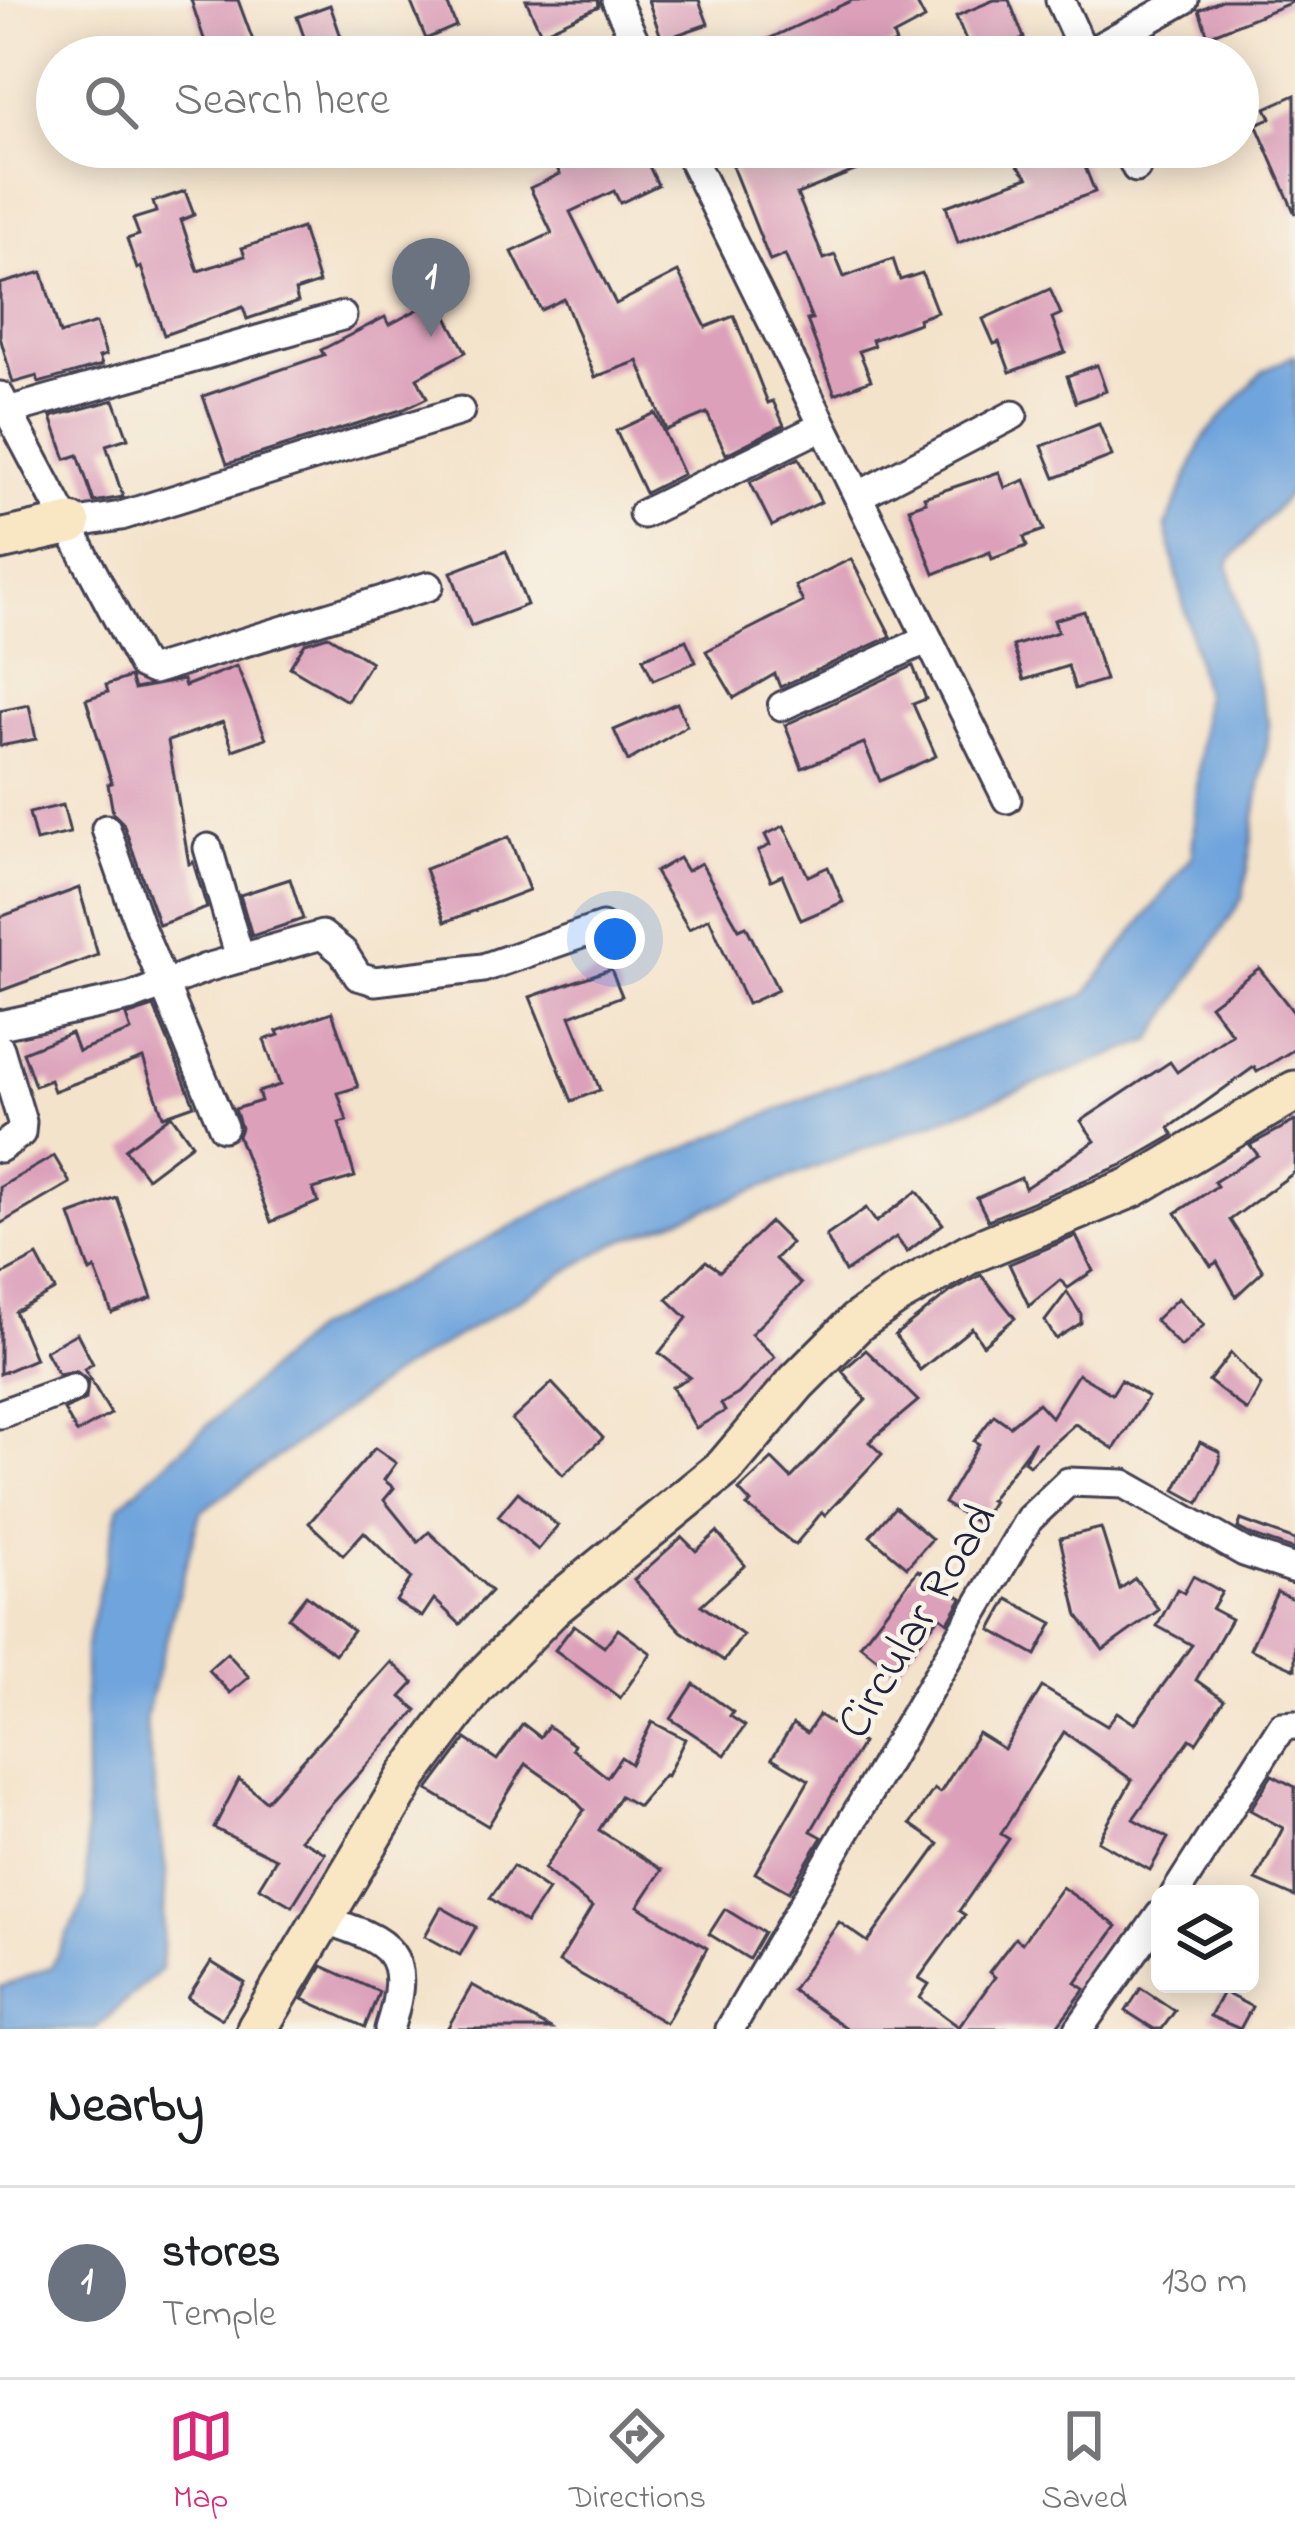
<!DOCTYPE html>
<style>
:root{--surface:#fff;--page:#f6f6f6;--text:#202124;--muted:#757577;--line:#e0e0e0;--accent:#db2777}
body{margin:0;font-family:"Indie Flower",sans-serif;background:var(--page);color:var(--text)}
.controls{position:absolute;right:36px;bottom:36px;display:grid;overflow:hidden;border-radius:18px;box-shadow:0 6px 30px #0003}
.controls button{width:108px;height:108px;display:grid;place-items:center;padding:0;border:0;border-bottom:3px solid var(--line);background:var(--surface);color:var(--text);font:60px sans-serif}
.you{position:absolute;left:615px;top:939px;width:42px;height:42px;margin:-30px;border:9px solid #fff;border-radius:50%;background:#1a73e8;box-shadow:0 0 0 18px #1a73e833}
.badge{display:grid;place-items:center;width:78px;height:78px;border-radius:50%;background:var(--accent);color:#fff;font-size:39px;font-weight:700}
.pin{position:absolute;translate:-50% -99px;filter:drop-shadow(0 3px 6px #0008)}
.pin::after{content:'';position:absolute;top:63px;width:42px;height:36px;background:inherit;clip-path:polygon(0 0,100% 0,50% 100%)}
.list{margin:0;padding:0;list-style:none}
h2{display:flex;justify-content:space-between;align-items:center;height:156px;margin:0;padding:0 48px;font-size:51px}
h2 small{font-size:39px;font-weight:400;color:var(--muted)}
.list li{display:grid;grid-template-columns:78px 1fr auto;gap:36px;align-items:center;box-sizing:border-box;height:192px;padding:0 48px;border-top:3px solid var(--line)}
.list b{display:block;font-size:45px;white-space:nowrap}
.list p{margin:0;font-size:39px;white-space:nowrap;color:var(--muted)}
.list em{font-size:39px;font-style:normal;color:var(--muted)}
.icon{flex:none;width:66px;height:66px;fill:none;stroke:currentColor;stroke-width:2;stroke-linecap:round;stroke-linejoin:round}
.map{position:relative;flex:none;width:1295px;height:2029px;overflow:hidden}
.search{position:absolute;background:var(--surface);box-shadow:0 6px 30px #0003;left:36px;right:36px;top:36px;height:132px;display:flex;align-items:center;gap:30px;box-sizing:border-box;padding:0 42px;border-radius:66px;color:var(--muted);font-size:45px}
.sheet{height:348px;background:var(--surface)}
nav{display:flex;justify-content:space-around;align-items:center;box-sizing:border-box;height:168px;border-top:3px solid var(--line);background:var(--surface);font-size:33px;color:var(--muted)}
nav a{display:grid;justify-items:center;gap:6px}
nav .on{color:var(--accent)}
.map>svg:first-child{display:block}
</style>
<div class="map">
<svg width="1295" height="2029" viewBox="0 0 1295 2029">
<rect width="100%" height="100%" fill="#f7f3e8"/>
<filter id="ink" filterUnits="userSpaceOnUse"><feTurbulence type="fractalNoise" baseFrequency=".00833" numOctaves="2"/><feDisplacementMap in="SourceGraphic" scale="24" xChannelSelector="R" yChannelSelector="G"/><feConvolveMatrix kernelMatrix="1 2 1 2 8 2 1 2 1" color-interpolation-filters="sRGB"/></filter>
<filter id="wash" filterUnits="userSpaceOnUse"><feTurbulence type="fractalNoise" baseFrequency=".004" numOctaves="4" result="noise"/><feDisplacementMap in="SourceGraphic" scale="48" xChannelSelector="R" yChannelSelector="G"/><feGaussianBlur stdDeviation="2.7" result="paint"/><feColorMatrix in="noise" values="0 0 0 0 0 0 0 0 0 0 0 0 0 0 0 0 0 1.4 0 .05"/><feComposite in="paint" operator="in"/></filter>
<g filter="url(#wash)">
<rect width="100%" height="100%" fill="#f4e3cb"/>
<polygon fill="#6fa4dc" stroke="#48638c" stroke-width="3" points="1295,355 1295,487 1228,563 1269,726 1243,897 1152,1040 613,1244 397,1372 200,1512 145,1719 166,1871 161,1969 95,2029 0,2029 0,1987 51,1967 87,1897 85,1651 119,1506 311,1331 564,1199 852,1079 1085,995 1192,856 1204,695 1166,527 1204,437 1262,372"/>
<g id="blocks">
<g fill="#dca0ba">
<polygon points="191,0 238,0 259,57 210,57"/>
<polygon points="410,0 446,0 456,26 426,39"/>
<polygon points="526,0 598,0 599,6 541,33"/>
<polygon points="648,0 699,0 708,24 662,40"/>
<polygon points="853,0 915,0 925,19 893,36 896,43 863,57 729,57"/>
<polygon points="994,0 1009,0 1024,38 1015,42 1021,57 973,57 956,16"/>
<polygon points="1222,0 1294,0 1295,1 1208,36 1199,10"/>
<polygon points="330,5 348,57 311,57 297,17"/>
<polygon points="1295,95 1295,214 1256,124 1271,118 1266,108"/>
<polygon points="547,147 640,147 658,185 620,203 614,191 570,212 616,304 678,272 706,327 734,316 768,403 773,401 784,425 726,454 707,413 666,430 638,361 595,377 564,299 541,310 512,252 552,233 530,188 560,174"/>
<polygon points="780,147 914,147 797,194 824,259 835,255 844,277 893,259 900,280 922,273 937,312 918,319 919,323 872,340 874,346 859,351 871,380 835,394 807,320 812,319 785,255 770,261 732,166"/>
<polygon points="1002,147 1077,147 1095,192 958,243 946,206 1028,177"/>
<polygon points="185,191 194,215 181,220 198,271 245,256 242,248 302,228 319,283 295,291 298,302 247,319 243,307 164,335 141,267 137,269 127,239 139,235 133,219 156,212 153,202"/>
<polygon points="42,272 60,334 96,323 106,355 99,357 102,365 39,383 37,376 13,383 0,337 0,284"/>
<polygon points="1050,289 1061,314 1052,318 1065,352 1010,372 999,342 994,344 983,319"/>
<polygon points="437,299 466,352 417,378 427,398 404,409 227,464 203,396 324,355 321,350 385,317 389,325"/>
<polygon points="1097,365 1106,391 1076,402 1067,376"/>
<polygon points="114,400 128,438 106,445 123,497 94,502 78,455 66,459 51,417"/>
<polygon points="655,413 683,474 645,493 616,431"/>
<polygon points="1099,424 1112,456 1055,478 1042,446"/>
<polygon points="799,458 821,502 772,526 750,482"/>
<polygon points="999,472 1005,488 1025,480 1044,530 1024,537 1027,546 992,559 990,552 934,574 909,508 926,502 924,497"/>
<polygon points="506,551 527,605 471,626 451,572"/>
<polygon points="851,559 891,636 780,687 775,674 734,698 706,651 803,602 795,586"/>
<polygon points="1084,611 1105,680 1075,689 1068,666 1024,680 1013,646 1058,632 1054,620"/>
<polygon points="328,636 371,662 347,701 290,667 305,643"/>
<polygon points="686,640 696,662 653,680 643,658"/>
<polygon points="237,666 266,738 233,750 223,722 168,741 189,864 193,862 207,908 159,925 123,823 113,813 108,784 112,783 86,699 108,692 106,685 130,677 134,689 183,680 185,686"/>
<polygon points="913,666 926,699 913,704 936,756 880,781 864,743 802,768 785,725"/>
<polygon points="677,703 687,726 628,761 614,730"/>
<polygon points="29,705 36,739 0,746 0,711"/>
<polygon points="63,805 70,833 36,841 29,813"/>
<polygon points="784,826 808,876 828,867 843,902 801,920 782,875 771,880 758,851 770,845 765,835"/>
<polygon points="509,837 529,890 445,922 425,869"/>
<polygon points="679,858 687,871 701,863 739,929 746,926 778,990 747,1004 709,918 689,929 655,872"/>
<polygon points="290,879 303,919 252,936 240,895"/>
<polygon points="79,888 98,955 0,991 0,917"/>
<polygon points="1259,968 1295,1014 1295,1049 1257,1072 1254,1067 1169,1128 1174,1135 1122,1165 988,1220 977,1198 1021,1178 1025,1188 1095,1141 1081,1121 1170,1062 1177,1072 1232,1034 1210,1005"/>
<polygon points="611,969 622,996 570,1016 600,1090 572,1101 530,997"/>
<polygon points="154,1007 194,1105 163,1116 143,1058 54,1091 50,1080 35,1086 23,1052 71,1033 78,1051 131,1031 126,1016"/>
<polygon points="332,1012 358,1087 338,1093 347,1121 339,1123 355,1177 313,1189 318,1202 271,1222 238,1136 241,1128 235,1109 261,1101 258,1092 280,1085 264,1040 279,1035 277,1031"/>
<polygon points="171,1115 192,1144 147,1178 125,1149"/>
<polygon points="1295,1121 1295,1172 1230,1220 1263,1271 1236,1296 1217,1262 1211,1266 1176,1213 1217,1186 1214,1182 1258,1155 1250,1145"/>
<polygon points="54,1156 70,1183 0,1224 0,1187"/>
<polygon points="917,1191 943,1224 907,1252 896,1237 845,1272 826,1236 866,1208 876,1222"/>
<polygon points="117,1198 152,1298 112,1313 95,1269 90,1272 70,1215"/>
<polygon points="770,1222 791,1243 775,1259 801,1284 751,1334 775,1357 738,1394 721,1404 725,1411 696,1428 672,1387 690,1377 659,1353 687,1318 667,1299 706,1261 720,1271"/>
<polygon points="1076,1236 1093,1271 1068,1288 1060,1280 1029,1306 1009,1264"/>
<polygon points="37,1256 55,1290 15,1312 35,1359 0,1374 0,1276"/>
<polygon points="981,1275 1015,1318 983,1345 972,1328 920,1370 895,1335 950,1292"/>
<polygon points="1067,1292 1081,1314 1081,1323 1056,1339 1045,1321"/>
<polygon points="1178,1298 1204,1325 1181,1347 1155,1320"/>
<polygon points="77,1333 93,1364 84,1369 111,1414 77,1433 64,1410 86,1399 88,1381 76,1371 58,1374 45,1351"/>
<polygon points="866,1350 918,1401 869,1442 882,1454 825,1515 822,1512 795,1545 747,1506 751,1503 739,1490 772,1459 791,1478 866,1400 842,1371"/>
<polygon points="1231,1353 1261,1385 1247,1411 1209,1381"/>
<polygon points="1078,1374 1112,1394 1121,1380 1148,1397 1114,1449 1075,1424 1029,1465 1024,1461 1035,1441 990,1500 993,1501 979,1524 944,1503 979,1444 974,1441 994,1415 1010,1426 1038,1403 1051,1417"/>
<polygon points="552,1383 603,1438 563,1475 512,1420"/>
<polygon points="1200,1442 1220,1452 1220,1462 1199,1503 1175,1490"/>
<polygon points="375,1448 396,1463 384,1480 394,1488 384,1500 418,1542 429,1532 491,1591 460,1624 434,1599 422,1617 396,1601 411,1578 364,1532 343,1555 309,1523"/>
<polygon points="518,1492 558,1526 538,1550 498,1516"/>
<polygon points="895,1507 932,1539 907,1567 870,1536"/>
<polygon points="1241,1520 1295,1540 1295,1550 1251,1535 1238,1528"/>
<polygon points="1101,1528 1120,1589 1135,1578 1159,1610 1103,1650 1078,1616 1060,1538"/>
<polygon points="717,1532 745,1565 701,1605 743,1635 724,1661 681,1631 634,1580 682,1537 696,1551"/>
<polygon points="918,1570 962,1598 948,1622 940,1616 895,1673 860,1645"/>
<polygon points="1193,1576 1222,1592 1212,1609 1231,1619 1196,1680 1224,1700 1196,1743 1190,1739 1133,1819 1168,1838 1150,1870 1098,1841 1132,1780 1064,1732 1001,1834 1009,1839 959,1911 965,1915 919,1978 929,1984 920,1998 959,2027 995,1977 989,1972 1015,1938 1022,1943 1062,1887 1117,1926 1076,1983 1085,1989 1055,2029 848,2029 792,1990 839,1922 868,1942 939,1844 910,1824 934,1789 940,1793 978,1733 1004,1749 1042,1687 1107,1726 1117,1712 1135,1724 1192,1645 1157,1626 1177,1589 1184,1593"/>
<polygon points="1277,1592 1295,1600 1295,1669 1250,1649"/>
<polygon points="306,1595 353,1631 335,1654 288,1618"/>
<polygon points="1008,1599 1053,1623 1036,1655 991,1630"/>
<polygon points="574,1625 604,1647 618,1629 651,1653 620,1698 555,1650"/>
<polygon points="227,1653 249,1677 230,1693 208,1670"/>
<polygon points="391,1662 414,1683 401,1697 417,1710 300,1839 325,1853 292,1906 259,1887 276,1859 214,1828 239,1779 266,1801"/>
<polygon points="694,1684 733,1712 730,1716 745,1726 725,1755 671,1719"/>
<polygon points="819,1715 862,1743 811,1831 822,1837 789,1892 755,1873 809,1780 772,1758 793,1724 807,1733"/>
<polygon points="652,1722 685,1739 667,1776 664,1775 638,1806 620,1796 599,1830 662,1870 638,1906 707,1948 666,2023 559,1962 592,1907 544,1869 584,1810 569,1794 526,1764 488,1826 428,1790 466,1739 497,1760 523,1724 540,1737 548,1726 574,1745 572,1749 607,1777 621,1757 631,1764"/>
<polygon points="1272,1775 1295,1787 1295,1897 1256,1880 1283,1828 1250,1810"/>
<polygon points="513,1866 548,1890 526,1923 490,1898"/>
<polygon points="441,1907 476,1927 460,1955 425,1936"/>
<polygon points="725,1909 764,1933 749,1959 709,1934"/>
<polygon points="211,1962 245,1983 222,2019 188,1998"/>
<polygon points="322,1966 379,1992 365,2027 303,1999"/>
<polygon points="472,1985 551,2029 447,2029"/>
<polygon points="1141,1988 1175,2011 1162,2029 1154,2029 1126,2011"/>
<polygon points="1223,1992 1252,2007 1240,2029 1210,2016"/>
</g>
</g>
</g>
<g filter="url(#ink)">
<use href="#blocks" fill-opacity="0" stroke="#423f51" stroke-width="3"/>
<g fill="none" stroke-linecap="round" stroke-linejoin="round">
<defs>
<g id="street">
<polyline points="616,0 642,57"/>
<polyline points="1060,0 1086,57"/>
<polyline points="1085,55 1184,0"/>
<polyline points="686,147 1007,799"/>
<polyline points="1126,147 1136,168"/>
<polyline points="0,396 142,665 153,670 429,586"/>
<polyline points="8,411 342,316"/>
<polyline points="858,496 1013,415"/>
<polyline points="643,514 823,426"/>
<polyline points="71,524 121,516 460,411"/>
<polyline points="782,706 928,639"/>
<polyline points="106,829 140,927 223,1127"/>
<polyline points="208,848 240,958"/>
<polyline points="0,1025 131,997 206,968 322,935 343,952 358,976 375,981 483,968 602,927"/>
<polyline points="0,1049 22,1122 21,1133 0,1148"/>
<polyline points="0,1414 72,1388"/>
<polyline points="1175,1894 1282,1726 1295,1725"/>
<path d="M322 1919C391 1941 414 1952 389 2029"/>
<polyline points="730,2029 1029,1519 1068,1482 1124,1484 1244,1552 1295,1569"/>
<polyline points="1079,2029 1160,1915"/>
</g>
<g id="secondary">
<polyline points="0,540 71,524"/>
<polyline points="257,2029 408,1776 475,1686 553,1607 725,1467 797,1382 857,1322 896,1295 969,1254 1133,1187 1295,1091"/>
</g>
</defs>
<use href="#street" stroke="#423f51" stroke-width="33"/>
<use href="#secondary" stroke="#423f51" stroke-width="45"/>
<use href="#street" stroke="#fff" stroke-width="27"/>
<use href="#secondary" stroke="#f9e7c3" stroke-width="39"/>
</g>
</g>
<g text-anchor="middle" dominant-baseline="central" stroke-width="9" stroke-linejoin="round" paint-order="stroke">
<g font-size="48" fill="#22223b" stroke="#f7f3e8">
<text transform="translate(919 1622) rotate(-59)">Circular Road</text>
</g>
</g>
</svg>
<div class="controls">
<button><svg class="icon" aria-label="layers" viewBox="0 0 24 24"><path d="M12 4l9 5-9 5-9-5zM3 14l9 5 9-5"/></svg></button>
</div>
<div class="you"></div>
<div class="pin badge" style="left:431px;top:337px;background:#6b7280">1</div>
<div class="search"><svg class="icon" aria-label="search" viewBox="0 0 24 24"><circle cx="10" cy="10" r="6"/><path d="M15 15l6 6"/></svg>Search here</div>
</div>
<section class="sheet">
<h2>Nearby<small></small></h2>
<ul class="list">
<li><span class="badge" style="background:#6b7280">1</span><div><b>stores</b><p>Temple</p></div><em>130 m</em></li>
</ul>
</section>
<nav>
<a class="on"><svg class="icon" aria-label="map" viewBox="0 0 24 24"><path d="M3 6l6-2 6 2 6-2v14l-6 2-6-2-6 2zM9 4v14M15 6v14"/></svg>Map</a>
<a><svg class="icon" aria-label="directions" viewBox="0 0 24 24"><path d="M12 3l9 9-9 9-9-9zM9 14v-3h6M13 9l2 2-2 2"/></svg>Directions</a>
<a><svg class="icon" aria-label="saved" viewBox="0 0 24 24"><path d="M7 4h10v16l-5-4-5 4z"/></svg>Saved</a>
</nav>
